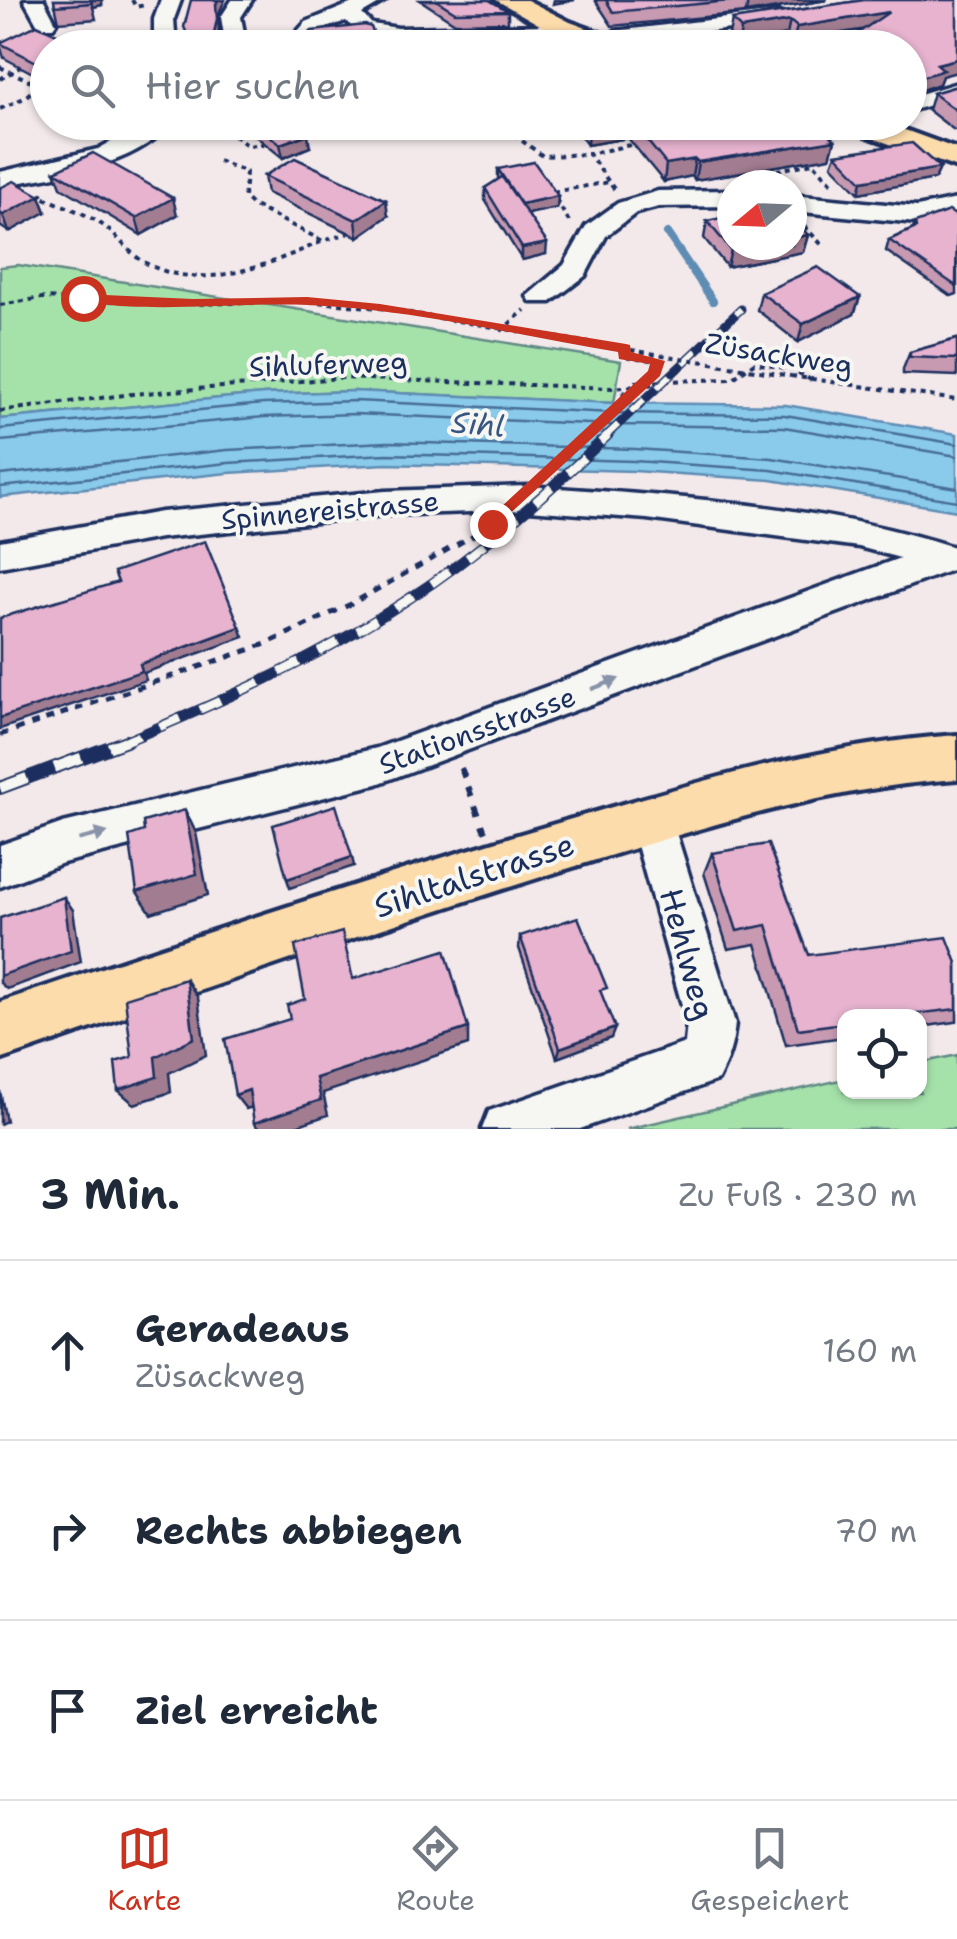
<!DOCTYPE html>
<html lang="de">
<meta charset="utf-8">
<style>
:root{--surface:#fff;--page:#f2f2f3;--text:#1f2937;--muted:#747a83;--line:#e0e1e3;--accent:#c8321e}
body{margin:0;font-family:"Shantell Sans",sans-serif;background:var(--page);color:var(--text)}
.controls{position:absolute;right:30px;bottom:30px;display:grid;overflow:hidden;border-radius:20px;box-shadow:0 2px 8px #0004}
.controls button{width:90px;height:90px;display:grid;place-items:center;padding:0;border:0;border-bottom:2px solid var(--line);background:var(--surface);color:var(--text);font:50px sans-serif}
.compass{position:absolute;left:717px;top:170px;width:90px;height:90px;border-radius:50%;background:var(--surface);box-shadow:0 2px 8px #0004;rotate:251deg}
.stop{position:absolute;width:30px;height:30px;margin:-22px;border:8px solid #c8321e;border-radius:50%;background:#fff}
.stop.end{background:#c8321e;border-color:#fff;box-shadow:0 2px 10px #0008}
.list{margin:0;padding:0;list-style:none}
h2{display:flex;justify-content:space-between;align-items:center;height:130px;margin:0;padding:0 40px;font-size:42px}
h2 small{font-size:32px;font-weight:400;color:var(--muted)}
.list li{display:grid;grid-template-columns:65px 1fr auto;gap:30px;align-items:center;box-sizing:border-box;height:180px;padding:0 40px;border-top:2px solid var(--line)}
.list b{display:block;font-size:38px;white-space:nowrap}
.list p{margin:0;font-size:32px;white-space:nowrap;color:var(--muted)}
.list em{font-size:32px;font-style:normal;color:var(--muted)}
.icon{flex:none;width:55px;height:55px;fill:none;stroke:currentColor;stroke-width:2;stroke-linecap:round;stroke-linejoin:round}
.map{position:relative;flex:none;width:957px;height:1129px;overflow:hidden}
.search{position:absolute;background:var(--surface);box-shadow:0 2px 8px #0004;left:30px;right:30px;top:30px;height:110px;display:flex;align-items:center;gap:25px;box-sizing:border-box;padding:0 35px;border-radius:55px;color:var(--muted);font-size:38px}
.sheet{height:670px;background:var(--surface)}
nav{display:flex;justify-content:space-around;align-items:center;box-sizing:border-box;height:140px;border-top:2px solid var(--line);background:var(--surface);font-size:28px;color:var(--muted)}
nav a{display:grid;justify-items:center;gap:5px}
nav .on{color:var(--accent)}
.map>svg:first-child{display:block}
</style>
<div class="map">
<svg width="957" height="1129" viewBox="0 0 957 1129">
<rect width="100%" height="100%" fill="#f3e9eb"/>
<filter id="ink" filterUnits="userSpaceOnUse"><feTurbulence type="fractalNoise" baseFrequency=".01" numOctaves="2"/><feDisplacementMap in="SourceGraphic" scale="20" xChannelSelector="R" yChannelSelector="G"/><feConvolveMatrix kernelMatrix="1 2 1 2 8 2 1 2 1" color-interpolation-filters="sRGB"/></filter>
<g filter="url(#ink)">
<g fill="#a5e2aa" stroke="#608884" stroke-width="2.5">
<polygon points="18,265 621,361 614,403 354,391 263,394 0,419 0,267"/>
<polygon points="957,1055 957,1129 627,1129 844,1079 844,1092 920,1092 920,1063"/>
</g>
<polygon fill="#8acaeb" stroke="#5e8cb3" stroke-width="2.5" points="354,391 614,403 786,405 957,434 957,511 771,480 634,471 386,464 228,473 0,497 0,419 263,394"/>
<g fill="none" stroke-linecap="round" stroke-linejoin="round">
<g stroke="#476d96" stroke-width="2.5">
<polyline points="0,429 263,404 355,401 614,413 785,415 957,444"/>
<polyline points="0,441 264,417 355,414 613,425 784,427 957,456"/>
<polyline points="0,475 227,450 387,442 635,449 772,458 957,488"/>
<polyline points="0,487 228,463 387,454 634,461 771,470 957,501"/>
</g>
<polyline stroke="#5e8cb3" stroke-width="8" points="667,233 713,301"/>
<defs>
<g id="minor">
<polygon points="24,0 44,0 56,23 53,27 39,27"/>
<polygon points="161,0 181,0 174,19 176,48 154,48 154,19"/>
<polygon points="232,0 252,0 241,17 247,48 226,48 221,17"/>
<polygon points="360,0 386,0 362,14 372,24 398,28 547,25 561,21 571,27 549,37 398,40 359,33 346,21 320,30 305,48 285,45 306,22"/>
<polygon points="778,12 788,18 785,22 621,43 613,48 599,47 595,43 615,31"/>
<polygon points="957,83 957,97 910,111 910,97"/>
<path d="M146 122H172C133 169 56 175 0 186V172L98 149Z"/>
<polygon points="732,190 732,206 659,207 636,213 606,236 585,276 551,302 531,302 527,296 564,265 586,226 618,203 658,191"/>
<polygon points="792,195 917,207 957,199 957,215 917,223 792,211"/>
<path d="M528 486C671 496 820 504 957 548V568L377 784 63 863 0 887V845L63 823 377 748 900 558 859 547 647 519 528 510 385 515 161 538 0 567V541L161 512 385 491Z"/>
<path d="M651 801 666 806 672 820 735 1023C733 1045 728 1060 718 1080L580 1129H482L489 1111 685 1043 687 1023 630 820 636 806Z"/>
</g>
<g id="major">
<polygon points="496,0 527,0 570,22 628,43 631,48 594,48 552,32"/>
<polygon points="841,122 883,122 957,149 957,168 845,128"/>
<path d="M957 735V779C820 788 691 831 560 871 372 930 186 995 0 1060V1002C187 939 375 876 565 821 694 783 822 744 957 735Z"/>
</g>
</defs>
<use href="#minor" stroke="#1b2f5e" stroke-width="7"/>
<use href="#major" stroke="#1b2f5e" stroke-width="8"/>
<g stroke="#1b2f5e" stroke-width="4" stroke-dasharray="5 5" stroke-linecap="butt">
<polyline points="132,0 136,7 144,5"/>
<polyline points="0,67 48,89"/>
<polyline points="0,79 22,66"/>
<polyline points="0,109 24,98 39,85"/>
<polyline points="226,129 248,146 264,144"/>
<polyline points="514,135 543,156 589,154"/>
<polyline points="808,157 834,185"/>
<polyline points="218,161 246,172 244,197 252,205 323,241 349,233"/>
<polyline points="756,185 749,176 813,163"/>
<polyline points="614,189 589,154 639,143"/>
<polyline points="553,192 609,182"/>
<path d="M44 193 40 196C63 206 91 214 110 231 122 241 129 253 144 262 200 295 270 264 323 241"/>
<polyline points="556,200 571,225"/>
<polyline points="804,226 823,246"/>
<polyline points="0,305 42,298 193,304 307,301 380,308 631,350"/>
<polyline points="501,331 525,310"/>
<polyline points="625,349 624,356 658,361 655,373"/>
<polyline points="791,376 957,400"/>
<polyline points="635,382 732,379 754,363 792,369 811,380"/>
<polyline points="622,395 629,398"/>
<polyline points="0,411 132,394 340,378 613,388 657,384"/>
</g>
<polyline stroke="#1b2f5e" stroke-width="5" stroke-dasharray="8 8" stroke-linecap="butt" points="0,735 266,644 351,604 488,527"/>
<polyline stroke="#1b2f5e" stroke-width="6" stroke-dasharray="10 10" stroke-linecap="butt" points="461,768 485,832"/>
<use href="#minor" fill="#f6f6f2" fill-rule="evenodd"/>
<use href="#major" fill="#fddcac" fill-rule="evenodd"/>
<defs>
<polyline id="rail-far2" points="605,437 741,309"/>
<path id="rail-far1" d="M119 744C219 703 317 659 407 600 480 553 545 495 608 435"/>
<polyline id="rail" points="0,788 126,741"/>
</defs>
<use href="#rail-far2" stroke="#1b2f5e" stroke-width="9"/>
<use href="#rail-far1" stroke="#1b2f5e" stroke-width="11"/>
<use href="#rail" stroke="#1b2f5e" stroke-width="14"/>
<use href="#rail-far2" stroke="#f6f6f2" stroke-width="6" stroke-dasharray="18" stroke-linecap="butt"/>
<use href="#rail-far1" stroke="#f6f6f2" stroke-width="8" stroke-dasharray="22" stroke-linecap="butt"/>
<use href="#rail" stroke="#f6f6f2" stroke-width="10" stroke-dasharray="29" stroke-linecap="butt"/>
<g stroke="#1b2f5e" stroke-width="4" stroke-dasharray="5 5" stroke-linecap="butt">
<polyline points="631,350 791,376"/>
<polyline points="622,395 635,382"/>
<polyline points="586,437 655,373"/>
</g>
<polyline stroke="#1b2f5e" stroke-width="5" stroke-dasharray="8 8" stroke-linecap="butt" points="492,524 588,435"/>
</g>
<g fill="#c79ab2" stroke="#1b2f5e" stroke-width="2.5">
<polygon points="54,0 102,0 102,5 93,7 96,19 59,22"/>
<polygon points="420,0 489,0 508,11 508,22 455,23"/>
<polygon points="595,0 827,0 746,13 612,26"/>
<polygon points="864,0 942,76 939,84 910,94 910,48 862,30 793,41 787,35 739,43 729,35 732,20"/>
<polygon points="70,40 72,48 48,48 48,81 4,58 0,45 0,42"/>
<polygon points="957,86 957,130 954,130 928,110 933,93"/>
<polygon points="238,122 292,122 310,147 283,158"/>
<polygon points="570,122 670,122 685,142 748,130 749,122 818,122 835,140 830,157 695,180 692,176 664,182 628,138 587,145"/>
<polygon points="836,154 940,168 935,179 859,193 832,165"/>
<polygon points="498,169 558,196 557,208 528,214 546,254 522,260 485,200 485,188 498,180"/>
<polygon points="55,171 177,215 141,235 61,187"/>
<polygon points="264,176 388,216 358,237 267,193"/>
<polygon points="0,188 40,196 46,212 9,232 0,226"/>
<polygon points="732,204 732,245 808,235 803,252 727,267 704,238 707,221 727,217 729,205"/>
<polygon points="957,216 957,294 951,296 886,251 889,240 913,229 915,223"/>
<polygon points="761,293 860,297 854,314 798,342 757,310"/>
<polygon points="957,339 957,376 903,374 903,369 910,352"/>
<polygon points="712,853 809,955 957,963 957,1021 955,1022 920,1027 920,1016 844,1016 844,1037 786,1045 756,944 728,949 704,873"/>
<polygon points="520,936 603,999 611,1038 557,1058 519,948"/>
</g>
<g fill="#a27d91" stroke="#1b2f5e" stroke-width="2.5">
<polygon points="91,0 102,0 102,5 93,7"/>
<polygon points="218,0 225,0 218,15 219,30 216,48 211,48 216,4"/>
<polygon points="554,0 575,0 553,4"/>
<polygon points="748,0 827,0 746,13"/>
<polygon points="889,12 885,26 793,41 797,27"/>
<polygon points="790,21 787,35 739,43 741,29"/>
<polygon points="70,40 72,48 61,48 60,44"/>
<polygon points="957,59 957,72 942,76 939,84 910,94 912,80 937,64"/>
<polygon points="619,122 630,122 628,138 587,145 588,128"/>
<polygon points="308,134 310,147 283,158 280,144"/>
<polygon points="835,140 830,157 695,180 698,162"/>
<polygon points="695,159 692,176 664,182 666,164"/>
<polygon points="940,168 935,179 859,193 862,181"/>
<polygon points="40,196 46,212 9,232 3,215"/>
<polygon points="558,196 557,208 521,215 521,204"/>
<polygon points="173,198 177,215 141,235 136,218"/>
<polygon points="386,200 388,216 358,237 356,220"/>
<polygon points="808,235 803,252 727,267 731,250 757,245 792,245 792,238"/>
<polygon points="547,243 546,254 522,260 522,248"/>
<polygon points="860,297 854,314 798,342 803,324"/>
<polygon points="240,627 244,637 144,673 146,680 0,729 0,718 140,664"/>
<polygon points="185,810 196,833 208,895 151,913 137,892"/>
<polygon points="352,857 354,866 290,888 287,879"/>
<polygon points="64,897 73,910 81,962 7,989 0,983 0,976"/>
<polygon points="186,979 198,998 206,1055 169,1073 171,1092 134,1104 118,1090 155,1057"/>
<polygon points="468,1028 468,1045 323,1093 328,1115 287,1129 259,1129 254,1123 316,1078"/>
<polygon points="615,1028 611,1038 557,1058 560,1048"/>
<polygon points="249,1090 259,1105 246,1109 235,1095"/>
<polygon points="0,1091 6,1121 0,1124"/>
</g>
<g fill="#e7b3cf" stroke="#1b2f5e" stroke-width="2.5">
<polygon points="54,0 91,0 91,3 55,6"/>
<polygon points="191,0 218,0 216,4 217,19 211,48 193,48 184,27"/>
<polygon points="436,0 489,0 508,11 455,12"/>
<polygon points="606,0 741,0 613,12"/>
<polygon points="864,0 957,0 957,59 937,64 944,70 912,80 910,77 910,48 836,48 889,12 797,27 790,21 741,29 732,20"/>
<polygon points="37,25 70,40 60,44 68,48 48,48 48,68 0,43"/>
<polygon points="365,25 371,27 379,48 243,48 250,38 280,34 303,39 312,31"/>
<polygon points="537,31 540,48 496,48 495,41"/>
<polygon points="957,86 957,111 933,93"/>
<polygon points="251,122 292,122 308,134 280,144"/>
<polygon points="584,122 619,122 588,128"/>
<polygon points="632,122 670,122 685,142 760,128 755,122 818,122 835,140 698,162 695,159 666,164"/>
<polygon points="912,143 940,168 862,181 836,154"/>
<polygon points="93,153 173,198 136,218 55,171"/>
<polygon points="295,158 386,200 356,220 264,176"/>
<polygon points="534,162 558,196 521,204 498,169"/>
<polygon points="502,177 547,243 522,248 485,188"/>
<polygon points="14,181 40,196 3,215 0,213 0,188"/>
<polygon points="949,211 957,216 956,286 889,240 916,228 915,223"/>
<polygon points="732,216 732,245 757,245 731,250 707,221"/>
<polygon points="792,217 808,235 792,238"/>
<polygon points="818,267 860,297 803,324 761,293"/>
<polygon points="957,339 957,359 910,357 910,352"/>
<polygon points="205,541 240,627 140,664 142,671 0,718 0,618 118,582 114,572"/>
<polygon points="336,805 352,857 287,879 273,825"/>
<polygon points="185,810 197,874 137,892 129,836 144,831 143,822"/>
<polygon points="768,844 809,955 947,937 957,963 957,1009 898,1016 844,1016 844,1023 798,1029 767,925 737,931 712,853"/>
<polygon points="64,897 71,951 0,976 0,918"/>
<polygon points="578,917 607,988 600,990 615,1028 560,1048 520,936"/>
<polygon points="342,932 353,979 445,950 468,1028 316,1078 321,1100 254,1123 249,1090 235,1095 225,1039 290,1019 287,1005 305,999 295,946"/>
<polygon points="186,979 194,1038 155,1057 157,1077 118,1090 115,1062 132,1057 125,998"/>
</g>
<defs><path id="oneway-solid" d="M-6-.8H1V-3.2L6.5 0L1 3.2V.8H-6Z" transform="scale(2.5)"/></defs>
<g fill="#8892a8">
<use href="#oneway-solid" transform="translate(605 684) rotate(-21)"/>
<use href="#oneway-solid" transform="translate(93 836) rotate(-14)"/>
</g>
</g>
<path fill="#c8321e" d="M83 294 193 299 307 297 380 304 626 344 630 345 631 352 665 361 660 376 492 530 484 524 487 520 648 371 650 364 619 359 618 352C516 335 411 309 308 305 232 302 154 314 78 301L77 298Z"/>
<g text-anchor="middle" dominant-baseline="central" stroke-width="8" stroke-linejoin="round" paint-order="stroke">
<g font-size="28" fill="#1b2f5e" stroke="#f6f6f2">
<text transform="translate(779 354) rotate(9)">Züsackweg</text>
<text transform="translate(328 364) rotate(-2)">Sihluferweg</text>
<text transform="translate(330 510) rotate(-5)">Spinnereistrasse</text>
<text transform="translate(477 730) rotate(-20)">Stationsstrasse</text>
</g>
<g font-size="30" font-style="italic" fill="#375681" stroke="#f6f6f2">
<text transform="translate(478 424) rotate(5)">Sihl</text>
</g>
<g font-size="32" fill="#1b2f5e" stroke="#f6f6f2">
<text transform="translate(474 875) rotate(-18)">Sihltalstrasse</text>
<text transform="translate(688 954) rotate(75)">Hehlweg</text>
</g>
</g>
</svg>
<div class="controls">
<button><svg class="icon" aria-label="locate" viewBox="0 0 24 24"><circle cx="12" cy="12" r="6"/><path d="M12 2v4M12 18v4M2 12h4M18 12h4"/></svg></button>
</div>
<svg class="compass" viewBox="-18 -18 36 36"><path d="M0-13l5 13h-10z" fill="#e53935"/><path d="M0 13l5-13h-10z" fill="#747a83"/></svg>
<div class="stop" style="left:83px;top:298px"></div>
<div class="stop end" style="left:492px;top:524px"></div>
<div class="search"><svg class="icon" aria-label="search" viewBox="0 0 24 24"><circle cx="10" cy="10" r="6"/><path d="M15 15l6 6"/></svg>Hier suchen</div>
</div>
<section class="sheet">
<h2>3 Min.<small>Zu Fuß · 230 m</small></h2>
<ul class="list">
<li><svg class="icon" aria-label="ahead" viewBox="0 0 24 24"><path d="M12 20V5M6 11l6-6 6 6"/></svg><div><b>Geradeaus</b><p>Züsackweg</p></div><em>160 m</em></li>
<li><svg class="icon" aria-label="right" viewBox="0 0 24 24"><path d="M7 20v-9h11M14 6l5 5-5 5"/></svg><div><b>Rechts abbiegen</b></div><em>70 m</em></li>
<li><svg class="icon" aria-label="arrive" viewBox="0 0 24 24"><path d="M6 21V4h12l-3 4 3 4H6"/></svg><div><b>Ziel erreicht</b></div></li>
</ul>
</section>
<nav>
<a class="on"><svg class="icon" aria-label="map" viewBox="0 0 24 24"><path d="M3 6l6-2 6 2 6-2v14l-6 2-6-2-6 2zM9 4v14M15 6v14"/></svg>Karte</a>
<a><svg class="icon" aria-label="directions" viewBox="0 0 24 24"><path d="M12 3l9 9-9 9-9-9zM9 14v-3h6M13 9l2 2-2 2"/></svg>Route</a>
<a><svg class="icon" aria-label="saved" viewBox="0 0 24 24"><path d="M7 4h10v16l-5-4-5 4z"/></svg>Gespeichert</a>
</nav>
